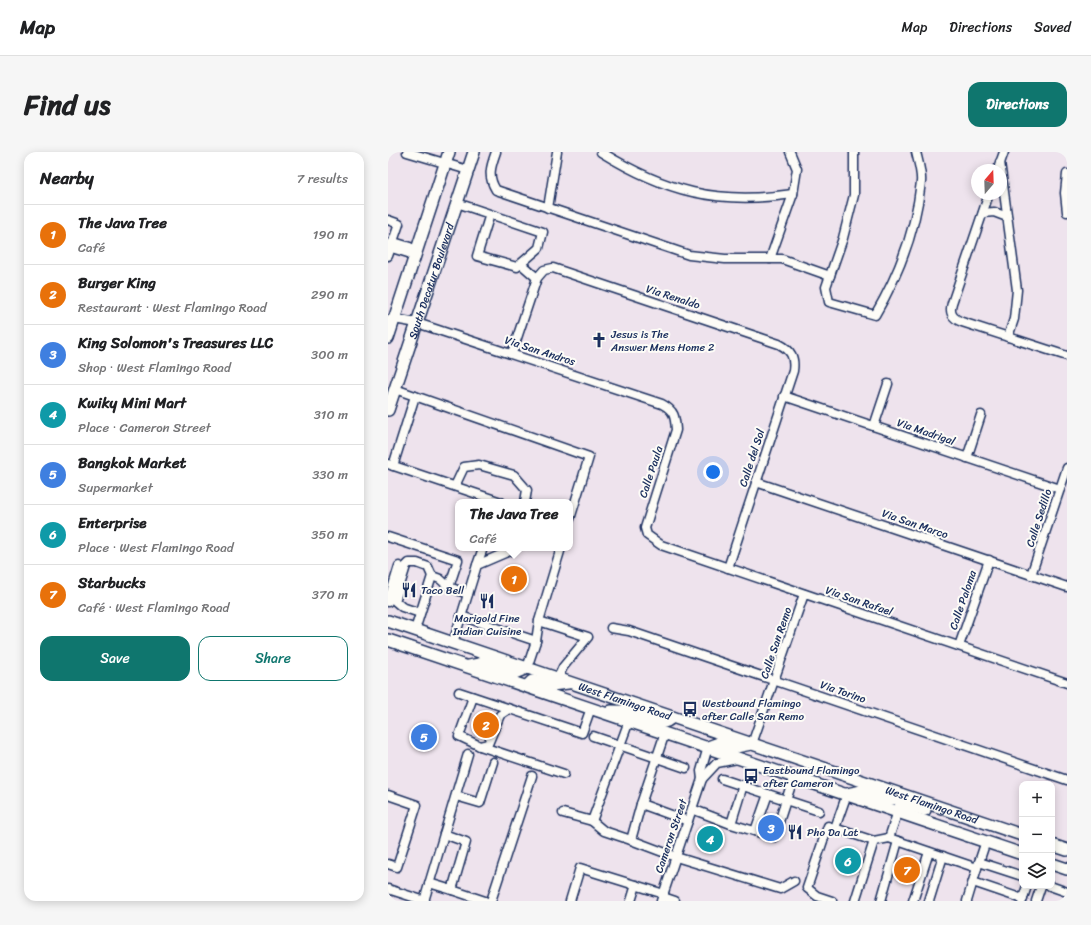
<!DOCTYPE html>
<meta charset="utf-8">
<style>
:root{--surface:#fff;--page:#f6f6f6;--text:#202124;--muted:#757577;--line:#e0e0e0;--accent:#0f766e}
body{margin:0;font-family:Sriracha,sans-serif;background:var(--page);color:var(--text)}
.controls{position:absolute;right:12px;bottom:12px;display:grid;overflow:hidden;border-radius:8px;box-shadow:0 2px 10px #0003}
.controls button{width:36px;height:36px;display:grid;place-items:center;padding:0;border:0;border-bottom:1px solid var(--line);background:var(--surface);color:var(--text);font:20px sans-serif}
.compass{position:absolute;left:583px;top:12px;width:36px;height:36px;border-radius:50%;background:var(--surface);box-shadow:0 2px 10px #0003;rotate:19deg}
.you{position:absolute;left:325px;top:320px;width:14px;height:14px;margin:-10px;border:3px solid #fff;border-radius:50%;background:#1a73e8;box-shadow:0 0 0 6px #1a73e833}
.badge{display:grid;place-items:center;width:26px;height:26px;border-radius:50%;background:var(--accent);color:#fff;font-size:13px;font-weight:700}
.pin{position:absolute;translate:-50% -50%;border:2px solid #fff;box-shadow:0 1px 4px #0006}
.popup{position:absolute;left:67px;top:347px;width:118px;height:52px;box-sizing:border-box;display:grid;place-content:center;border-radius:8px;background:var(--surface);filter:drop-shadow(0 1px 3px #0005);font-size:13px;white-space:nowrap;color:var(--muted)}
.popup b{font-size:15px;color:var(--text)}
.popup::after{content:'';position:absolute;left:50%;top:100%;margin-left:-8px;border:8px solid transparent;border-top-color:var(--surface)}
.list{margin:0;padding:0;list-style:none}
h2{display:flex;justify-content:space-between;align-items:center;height:52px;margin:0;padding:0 16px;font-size:17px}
h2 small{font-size:13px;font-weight:400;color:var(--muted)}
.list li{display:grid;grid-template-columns:26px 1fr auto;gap:12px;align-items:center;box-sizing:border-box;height:60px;padding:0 16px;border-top:1px solid var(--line)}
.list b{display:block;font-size:15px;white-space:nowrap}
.list p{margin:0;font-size:13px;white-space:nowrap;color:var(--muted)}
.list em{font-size:13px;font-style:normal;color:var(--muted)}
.actions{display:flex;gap:8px;padding:12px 16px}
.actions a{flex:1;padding:9px 0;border:1px solid var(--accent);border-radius:12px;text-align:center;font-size:14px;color:var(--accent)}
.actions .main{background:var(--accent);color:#fff}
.icon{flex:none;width:22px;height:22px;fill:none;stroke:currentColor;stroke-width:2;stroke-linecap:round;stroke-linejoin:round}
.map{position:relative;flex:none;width:679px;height:749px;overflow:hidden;border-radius:12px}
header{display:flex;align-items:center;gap:24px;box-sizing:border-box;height:56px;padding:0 20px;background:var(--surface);border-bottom:1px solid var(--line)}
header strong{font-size:19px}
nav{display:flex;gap:22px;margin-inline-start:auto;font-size:14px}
.intro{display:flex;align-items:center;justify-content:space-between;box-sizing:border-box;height:96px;padding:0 24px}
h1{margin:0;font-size:28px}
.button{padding:10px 18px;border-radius:12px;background:var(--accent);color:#fff;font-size:14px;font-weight:700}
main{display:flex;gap:24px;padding:0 24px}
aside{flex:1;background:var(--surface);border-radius:12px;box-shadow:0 2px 10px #0003}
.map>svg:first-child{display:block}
</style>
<header>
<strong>Map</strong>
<nav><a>Map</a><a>Directions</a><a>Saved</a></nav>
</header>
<div class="intro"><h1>Find us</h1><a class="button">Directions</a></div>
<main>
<aside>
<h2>Nearby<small>7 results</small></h2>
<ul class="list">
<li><span class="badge" style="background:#e8710a">1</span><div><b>The Java Tree</b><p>Café</p></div><em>190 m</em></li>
<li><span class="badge" style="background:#e8710a">2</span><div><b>Burger King</b><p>Restaurant · West Flamingo Road</p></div><em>290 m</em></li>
<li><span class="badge" style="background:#3f7fe0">3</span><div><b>King Solomon's Treasures LLC</b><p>Shop · West Flamingo Road</p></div><em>300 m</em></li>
<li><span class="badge" style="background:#0f9aa8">4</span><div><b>Kwiky Mini Mart</b><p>Place · Cameron Street</p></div><em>310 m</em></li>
<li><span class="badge" style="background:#3f7fe0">5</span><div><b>Bangkok Market</b><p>Supermarket</p></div><em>330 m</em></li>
<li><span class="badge" style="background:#0f9aa8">6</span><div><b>Enterprise</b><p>Place · West Flamingo Road</p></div><em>350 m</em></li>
<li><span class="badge" style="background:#e8710a">7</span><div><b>Starbucks</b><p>Café · West Flamingo Road</p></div><em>370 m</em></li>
</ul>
<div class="actions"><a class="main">Save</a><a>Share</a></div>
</aside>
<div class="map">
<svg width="679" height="749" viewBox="0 0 679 749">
<rect width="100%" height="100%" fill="#eee3ed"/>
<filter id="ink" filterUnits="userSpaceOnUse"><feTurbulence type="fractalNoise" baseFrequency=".025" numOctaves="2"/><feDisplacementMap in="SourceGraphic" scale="8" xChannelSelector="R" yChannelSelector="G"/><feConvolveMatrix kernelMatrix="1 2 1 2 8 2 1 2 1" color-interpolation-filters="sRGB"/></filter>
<g filter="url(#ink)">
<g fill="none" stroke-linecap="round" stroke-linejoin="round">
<defs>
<g id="minor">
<polyline points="19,0 80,18"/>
<path d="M108 0C103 14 99 24 108 38L301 103 337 107H394L442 124"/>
<path d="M213 0C278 40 329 53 405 42"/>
<path d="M466 0V43L455 86 438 135 441 150 487 163C510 124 528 77 533 30 534 21 530 9 528 0"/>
<polyline points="612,10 629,138 626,167 620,185"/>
<polyline points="611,14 616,0"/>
<polyline points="679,22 677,41 679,60"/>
<path d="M601 42 564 151C561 161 564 166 574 170L679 204"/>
<polyline points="69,51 155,80 151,96 129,115 89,104 102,62"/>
<polyline points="160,56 169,0"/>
<polyline points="595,61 606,60 619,65"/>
<polyline points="0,68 11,72 0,104"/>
<polyline points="1,92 7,97 20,101 23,99"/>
<polyline points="4,93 9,91 22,95 23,99 28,101"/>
<polyline points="382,107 405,42 409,17 402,0"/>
<polyline points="133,112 149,126"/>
<path d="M0 168 6 167 29 171 274 252C287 259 287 265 288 278L257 376 259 383 273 393 679 531"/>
<path d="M124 201 149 126 156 118 165 116 391 192C403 198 407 205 405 219L340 416"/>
<polyline points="7,237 201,305 182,367"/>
<polyline points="396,244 672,337"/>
<polyline points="486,274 500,232"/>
<polyline points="579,306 593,263"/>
<polyline points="0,312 113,350"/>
<polyline points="5,314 27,244"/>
<polyline points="368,330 679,435"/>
<polyline points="67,334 76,315 91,313 126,323 139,338 137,350"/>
<polyline points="0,385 70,408 61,435 80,442"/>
<polyline points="89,413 95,396"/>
<polyline points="643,423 679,316"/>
<polyline points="0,450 11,414"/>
<polyline points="32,461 14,455 7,449 18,414 21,411 29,411 40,415 44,424"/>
<polyline points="73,464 148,489 139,516"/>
<polyline points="151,469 200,485 175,515 170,526"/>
<polyline points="223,476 241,479 679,628"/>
<polyline points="27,478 44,424 52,427 61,435"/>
<polyline points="148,489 151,469 173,396"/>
<polyline points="65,491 89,413 124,398 125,396"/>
<polyline points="571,494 601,408"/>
<polyline points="71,540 194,581 203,556"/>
<polyline points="85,545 71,584 92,594 100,592 112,563 121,557"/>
<polyline points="277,581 253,652 300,669"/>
<polyline points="205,584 298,616"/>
<polyline points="364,592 416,442"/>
<polyline points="92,594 176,622"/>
<polyline points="314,627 329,611 349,607"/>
<polyline points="334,627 431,659"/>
<polyline points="0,643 29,653 9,715 0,712"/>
<polyline points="68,644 92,651 105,610"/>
<polyline points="304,657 343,672 386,685 406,624"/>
<polyline points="175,661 204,669 241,569"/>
<polyline points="204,669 216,679 243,688 253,652"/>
<polyline points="343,672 355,633"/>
<polyline points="447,676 459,642"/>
<polyline points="367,679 380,642"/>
<polyline points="501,686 510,659"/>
<polyline points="243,688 288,705 392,737 406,729"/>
<polyline points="591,710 634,724"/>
<polyline points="585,730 635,747"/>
<polyline points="41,731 64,738 78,690 56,682"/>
<polyline points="662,734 679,740"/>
<polyline points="0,737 37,749"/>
<polyline points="64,738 97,749"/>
<polyline points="275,745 287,749"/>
<polyline points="36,749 80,602"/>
<polyline points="103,749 144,624"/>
<polyline points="182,749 192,716 276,742"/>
<polyline points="243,749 248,733"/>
<polyline points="273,749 314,627 313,619 320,595"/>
<polyline points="444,749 429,744 419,736 440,674 486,689 501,686 589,716 598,689"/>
<polyline points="467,749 486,689"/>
<polyline points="493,749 510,689"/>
<polyline points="525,749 541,700"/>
<polyline points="541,749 555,704"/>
<polyline points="579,749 589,716"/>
<polyline points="634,749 639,734"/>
<polyline points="648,749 653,734"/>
</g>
<g id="major">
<polyline points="0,186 61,0"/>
<path id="s1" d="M0 258 86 0"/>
<path id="s2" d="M0 469 634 683"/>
<polyline points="0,488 634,702"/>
<polyline points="81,514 96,511 127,521 139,516"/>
<polyline points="139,534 144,529 164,533 180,531"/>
<path d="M223 559C229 559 236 559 242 560 255 563 274 578 284 565"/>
<polyline points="320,595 331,591 348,595 363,592"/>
<path d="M459 642C464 641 471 639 475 639 489 640 502 654 514 643"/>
<polyline points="510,659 513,653 516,652 537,658"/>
<polyline points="664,693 679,698"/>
<polyline points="664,712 679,717"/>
</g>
</defs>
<use href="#minor" stroke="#1b2f5e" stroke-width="11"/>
<use href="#major" stroke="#1b2f5e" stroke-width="14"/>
<use href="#minor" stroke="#fdfcf7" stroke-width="8"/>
<use href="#major" stroke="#fdfcf7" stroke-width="11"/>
</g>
</g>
<defs>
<symbol id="church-bare" viewBox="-9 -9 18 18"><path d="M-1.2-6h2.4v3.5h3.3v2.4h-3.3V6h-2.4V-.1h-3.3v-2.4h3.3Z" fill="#1b2f5e" stroke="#fdfcf7" stroke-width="2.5" paint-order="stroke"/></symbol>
<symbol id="restaurant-bare" viewBox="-9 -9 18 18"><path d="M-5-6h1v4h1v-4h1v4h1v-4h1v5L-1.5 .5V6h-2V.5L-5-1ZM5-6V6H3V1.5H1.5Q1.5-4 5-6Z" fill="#1b2f5e" stroke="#fdfcf7" stroke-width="2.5" paint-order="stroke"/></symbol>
<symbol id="bus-bare" viewBox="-9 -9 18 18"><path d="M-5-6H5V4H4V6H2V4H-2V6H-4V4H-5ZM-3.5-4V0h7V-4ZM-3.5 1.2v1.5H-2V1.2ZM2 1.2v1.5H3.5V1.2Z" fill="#1b2f5e" stroke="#fdfcf7" stroke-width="2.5" paint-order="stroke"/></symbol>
</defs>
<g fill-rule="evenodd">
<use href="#church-bare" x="200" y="177" width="22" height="22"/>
<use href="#restaurant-bare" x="10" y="427" width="22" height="22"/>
<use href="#restaurant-bare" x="88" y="438" width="22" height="22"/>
<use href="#bus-bare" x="291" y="546" width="22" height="22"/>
<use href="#bus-bare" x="352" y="613" width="22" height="22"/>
<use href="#restaurant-bare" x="396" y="669" width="22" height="22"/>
</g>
<g text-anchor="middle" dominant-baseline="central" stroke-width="4" stroke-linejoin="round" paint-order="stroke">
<g font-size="11" fill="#1b2f5e" stroke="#fdfcf7">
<text stroke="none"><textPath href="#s1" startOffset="136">South Decatur Boulevard</textPath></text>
<text transform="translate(285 145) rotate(18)">Via Renaldo</text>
<text transform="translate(152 199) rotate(18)">Via San Andros</text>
<text transform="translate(538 280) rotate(19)">Via Madrigal</text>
<text transform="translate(364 306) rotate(-72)">Calle del Sol</text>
<text transform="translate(263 320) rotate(-72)">Calle Paula</text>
<text transform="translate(651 366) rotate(-72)">Calle Sedillo</text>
<text transform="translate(527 372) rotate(19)">Via San Marco</text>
<text transform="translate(575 448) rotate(-71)">Calle Paloma</text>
<text transform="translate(471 449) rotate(19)">Via San Rafael</text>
<text transform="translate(388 491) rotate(-71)">Calle San Remo</text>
<text transform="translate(455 540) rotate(19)">Via Torino</text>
<text stroke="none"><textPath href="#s2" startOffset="250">West Flamingo Road</textPath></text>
<text stroke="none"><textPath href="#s2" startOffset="574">West Flamingo Road</textPath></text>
<text transform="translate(283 684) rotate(-71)">Cameron Street</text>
</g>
<g font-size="11" fill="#1b2f5e" stroke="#fdfcf7" text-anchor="start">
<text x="223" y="182">Jesus is The<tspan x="223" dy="13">Answer Mens Home 2</tspan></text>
<text x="33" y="438">Taco Bell</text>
<text x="99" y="466" text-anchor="middle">Marigold Fine<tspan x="99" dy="13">Indian Cuisine</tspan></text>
<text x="314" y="551">Westbound Flamingo<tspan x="314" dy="13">after Calle San Remo</tspan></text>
<text x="375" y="618">Eastbound Flamingo<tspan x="375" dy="13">after Cameron</tspan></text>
<text x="419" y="680">Pho Da Lat</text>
</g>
</g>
</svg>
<div class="controls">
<button>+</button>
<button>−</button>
<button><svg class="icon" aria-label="layers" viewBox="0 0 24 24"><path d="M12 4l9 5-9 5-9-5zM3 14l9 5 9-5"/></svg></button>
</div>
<svg class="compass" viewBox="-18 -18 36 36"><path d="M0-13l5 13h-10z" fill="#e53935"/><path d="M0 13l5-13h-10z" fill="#757577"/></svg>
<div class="you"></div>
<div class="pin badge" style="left:126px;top:427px;background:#e8710a">1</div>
<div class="popup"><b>The Java Tree</b>Café</div>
<div class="pin badge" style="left:98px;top:573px;background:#e8710a">2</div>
<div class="pin badge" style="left:383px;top:676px;background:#3f7fe0">3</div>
<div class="pin badge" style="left:322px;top:687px;background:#0f9aa8">4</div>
<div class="pin badge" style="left:36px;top:585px;background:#3f7fe0">5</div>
<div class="pin badge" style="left:460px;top:709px;background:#0f9aa8">6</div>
<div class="pin badge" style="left:519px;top:718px;background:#e8710a">7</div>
</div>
</main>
